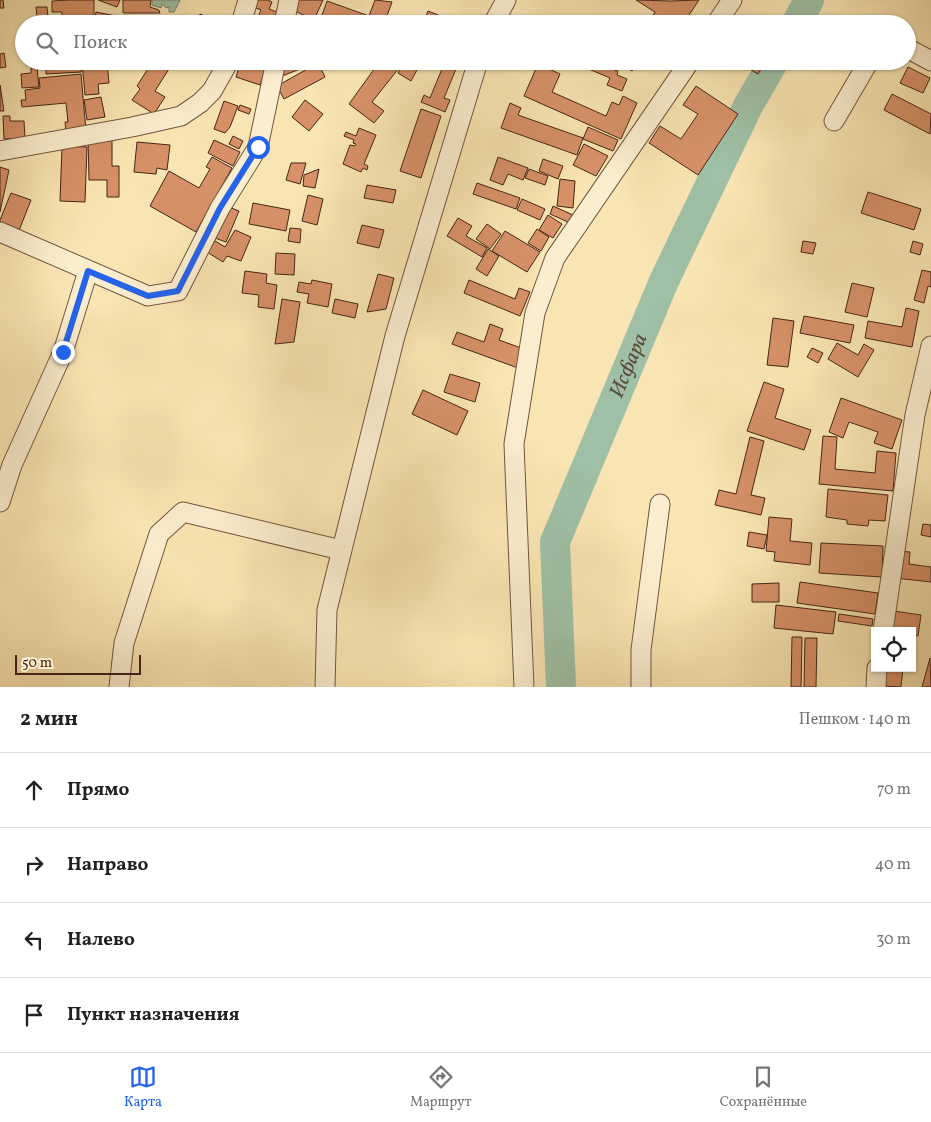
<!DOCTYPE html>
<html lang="ru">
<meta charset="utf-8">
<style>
:root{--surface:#fff;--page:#f6f6f6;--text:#202124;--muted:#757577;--line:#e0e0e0;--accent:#2563eb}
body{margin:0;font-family:Vollkorn,serif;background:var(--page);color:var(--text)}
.controls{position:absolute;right:15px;bottom:15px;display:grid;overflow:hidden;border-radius:0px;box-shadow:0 1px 4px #0004}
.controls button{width:45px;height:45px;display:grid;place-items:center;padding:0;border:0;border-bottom:1px solid var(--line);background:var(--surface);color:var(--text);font:25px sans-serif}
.scale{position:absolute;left:15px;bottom:12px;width:126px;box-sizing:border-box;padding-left:5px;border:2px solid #462516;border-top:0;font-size:14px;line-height:18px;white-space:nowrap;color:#462516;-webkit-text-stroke:4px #fbeece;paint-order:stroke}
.stop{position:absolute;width:15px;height:15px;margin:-11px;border:4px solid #2563eb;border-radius:50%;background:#fff}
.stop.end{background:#2563eb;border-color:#fff;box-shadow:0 1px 5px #0008}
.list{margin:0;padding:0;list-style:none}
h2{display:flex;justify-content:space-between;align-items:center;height:65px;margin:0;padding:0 20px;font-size:21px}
h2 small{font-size:16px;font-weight:400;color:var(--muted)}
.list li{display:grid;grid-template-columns:32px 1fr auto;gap:15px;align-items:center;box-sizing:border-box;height:75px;padding:0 20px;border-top:1px solid var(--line)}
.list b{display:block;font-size:19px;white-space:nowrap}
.list em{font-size:16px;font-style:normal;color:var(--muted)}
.icon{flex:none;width:28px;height:28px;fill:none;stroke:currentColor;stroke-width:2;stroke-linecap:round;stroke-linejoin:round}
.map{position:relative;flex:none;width:931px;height:687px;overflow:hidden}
.search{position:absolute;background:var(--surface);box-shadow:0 1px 4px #0004;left:15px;right:15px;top:15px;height:55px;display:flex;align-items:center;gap:12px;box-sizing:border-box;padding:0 18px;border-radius:28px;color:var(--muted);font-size:19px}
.sheet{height:365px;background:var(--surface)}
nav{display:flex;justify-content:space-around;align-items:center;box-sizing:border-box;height:70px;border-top:1px solid var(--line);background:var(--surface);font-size:14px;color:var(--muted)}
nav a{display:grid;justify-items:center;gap:2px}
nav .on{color:var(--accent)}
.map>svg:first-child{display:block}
</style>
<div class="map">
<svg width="931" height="687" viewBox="0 0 931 687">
<rect width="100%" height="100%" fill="#f9e5b3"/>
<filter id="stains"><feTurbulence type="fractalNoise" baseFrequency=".004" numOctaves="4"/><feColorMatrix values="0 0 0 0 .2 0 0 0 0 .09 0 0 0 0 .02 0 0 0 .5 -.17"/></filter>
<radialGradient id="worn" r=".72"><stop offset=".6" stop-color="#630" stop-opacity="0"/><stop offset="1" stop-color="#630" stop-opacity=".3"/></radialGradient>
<polygon fill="#9fc0a6" stroke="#7b826c" points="152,0 180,0 174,12 169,12 169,7 166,8 162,4 161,8 152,5"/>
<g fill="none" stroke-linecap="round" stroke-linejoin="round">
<g stroke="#9fc0a6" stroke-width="30">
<polyline points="796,24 809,0"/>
<path id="s1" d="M561 687 555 542 664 281 748 106 774 61"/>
</g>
</g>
<g fill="#d79169" stroke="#462516">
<polygon points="0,0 3,0 4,8 0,8"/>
<polygon points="69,0 94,0 94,16 62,16 62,12 52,12 52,1"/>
<polygon points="98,0 120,0 117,7"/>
<polygon points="123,0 151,0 150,7 159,10 160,13 123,13"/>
<polygon points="257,0 268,0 272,2 269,9 277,12 273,24 255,24 261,10 254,7"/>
<polygon points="295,0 323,0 314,20 291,9"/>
<polygon points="375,0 392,2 384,24 347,24 328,17 327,20 338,24 319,24 327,1 369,16"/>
<polygon points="636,0 670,1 699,0 683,24 650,24 648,23 655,12"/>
<polygon points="36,7 47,7 48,17 37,17"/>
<polygon points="428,11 443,17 441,24 423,24"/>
<polygon points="96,12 121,17 120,24 94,24"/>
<polygon points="200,14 212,19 210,24 197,24"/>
<polygon points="296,16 312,21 311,24 294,24"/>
<polygon points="741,17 753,24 737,24"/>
<polygon points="51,20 52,24 34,24 34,22"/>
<polygon points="4,53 6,67 0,68 0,54"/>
<polygon points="30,61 60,61 60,63 81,61 81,72 46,74 46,65 30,66"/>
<polygon points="107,61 109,83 98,84 99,94 85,95 82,63"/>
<polygon points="153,61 167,61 172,64 155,91 165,97 154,114 132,100 140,89 137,86"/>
<polygon points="241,61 262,61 267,64 260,85 236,77"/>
<polygon points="287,61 302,61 300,69 282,76"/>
<polygon points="310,61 325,61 322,65"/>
<polygon points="401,61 403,63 372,102 384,111 374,123 349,104 380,61"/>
<polygon points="404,61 418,68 411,81 398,73"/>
<polygon points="586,61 618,62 614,70 618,71 617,75 627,79 622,91 607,85 610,78 584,67"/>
<polygon points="618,61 638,61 632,71"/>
<polygon points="737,61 766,61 758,74"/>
<polygon points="318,63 325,77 284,99 277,86"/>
<polygon points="444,64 456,69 444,98 450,100 445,112 421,102 424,95 430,98"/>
<polygon points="538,64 560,74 552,92 606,116 612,102 619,105 623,96 637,103 621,139 524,96"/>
<polygon points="37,67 39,87 22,88 21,74 31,73 31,68"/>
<polygon points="908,67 930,78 923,93 900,83"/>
<polygon points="81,74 86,131 66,133 65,122 68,122 66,103 22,107 21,100 26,100 25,90 40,88 39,78"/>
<polygon points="0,85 4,111 0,111"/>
<polygon points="696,86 738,114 698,175 649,143 660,126 681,139 698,114 683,105"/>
<polygon points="892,94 931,114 930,134 884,110"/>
<polygon points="101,97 105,117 87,120 84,100"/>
<polygon points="305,100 323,114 309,131 292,117"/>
<polygon points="224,101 238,106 230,127 225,133 214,129"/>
<polygon points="510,103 521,108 518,115 583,138 577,155 501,128"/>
<polygon points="240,105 251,109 249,114 238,110"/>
<polygon points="421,109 441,116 421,178 400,171"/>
<polygon points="3,116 10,116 10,121 24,121 25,138 4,139"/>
<polygon points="588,127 618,140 613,151 583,139"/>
<polygon points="359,128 376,135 364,164 368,166 367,170 363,168 361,172 343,164 350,145 355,146 356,144 353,143 354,140 344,136 346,132 356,136"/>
<polygon points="233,136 243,141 239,149 229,144"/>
<polygon points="88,139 112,139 112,166 119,166 119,197 107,197 107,180 89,180"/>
<polygon points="214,140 240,152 233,166 208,153"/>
<polygon points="137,142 170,145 167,170 157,168 156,174 134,172"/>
<polygon points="584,144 608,156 596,176 573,165"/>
<polygon points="62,146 87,147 85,202 60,201"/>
<polygon points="212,157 232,168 196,232 150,206 169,171 199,188 210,169 206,167"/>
<polygon points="498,157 528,168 523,180 508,174 503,185 490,180"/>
<polygon points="543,159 563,166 558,179 539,171"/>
<polygon points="291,163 306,163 300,184 286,180"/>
<polygon points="0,167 9,170 0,212"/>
<polygon points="319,169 315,188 303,186 304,175"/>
<polygon points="529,169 548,176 545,185 525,178"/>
<polygon points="560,179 575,181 573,208 557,206"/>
<polygon points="477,183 520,198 516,209 473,194"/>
<polygon points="367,185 396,190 393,203 364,198"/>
<polygon points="868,192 921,209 914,230 861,213"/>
<polygon points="11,193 31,200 18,233 0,226 0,220"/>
<polygon points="308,195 323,199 317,225 302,221"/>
<polygon points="522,199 545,209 540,220 517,210"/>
<polygon points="253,203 290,210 286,231 249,224"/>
<polygon points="224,205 239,211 226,242 212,237"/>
<polygon points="553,206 573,215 570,223 550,214"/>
<polygon points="548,215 562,224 553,238 539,230"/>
<polygon points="458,218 472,226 466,236 487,248 482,257 447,236"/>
<polygon points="487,224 501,234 490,249 476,239"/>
<polygon points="362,225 384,230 379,248 357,243"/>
<polygon points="290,228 301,229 300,243 288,241"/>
<polygon points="537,229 549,237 541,251 528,243"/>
<polygon points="235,230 251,237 241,261 227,256 223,262 207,252 215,241 225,247"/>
<polygon points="505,231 540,252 527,272 492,251"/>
<polygon points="803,241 816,243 813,254 801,252"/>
<polygon points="913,241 923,244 920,255 910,252"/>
<polygon points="488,249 499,256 487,276 476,269"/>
<polygon points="276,253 295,254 294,275 275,274"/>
<polygon points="922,270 931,272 931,287 928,286 924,303 914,300"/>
<polygon points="245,271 267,274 266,283 277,285 274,309 258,307 259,295 242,293"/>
<polygon points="378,274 394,278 386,309 367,312"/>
<polygon points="312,280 332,284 328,307 307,303 309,294 297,292 299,282 311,284"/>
<polygon points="469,280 515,299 519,288 530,292 520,316 464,293"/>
<polygon points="852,283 874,288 867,317 845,312"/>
<polygon points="282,299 300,302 294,342 275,344"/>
<polygon points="335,299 358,304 355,318 332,313"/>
<polygon points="906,308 919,311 912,347 865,338 868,321 902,327"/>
<polygon points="804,316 854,325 850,343 800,333"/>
<polygon points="773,318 794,321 788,367 767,365"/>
<polygon points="490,324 503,329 499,340 524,349 518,368 452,344 457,332 484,342"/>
<polygon points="837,343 858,355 864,344 874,350 858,377 828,359"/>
<polygon points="812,348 823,353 818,363 807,357"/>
<polygon points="450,374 480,383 475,402 444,392"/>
<polygon points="764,382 784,389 775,418 811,430 804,450 747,431"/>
<polygon points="423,390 468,411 457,435 412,414"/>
<polygon points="841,398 902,420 892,449 874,443 878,432 849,422 843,438 829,432"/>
<polygon points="823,436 837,437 835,469 875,473 877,451 896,453 893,491 819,484"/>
<polygon points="750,437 764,441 751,495 765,498 761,515 715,505 719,490 736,494"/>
<polygon points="828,489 888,495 885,521 869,520 868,526 847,524 847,520 826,517"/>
<polygon points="769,517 792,519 790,541 812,543 810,565 774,561 775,552 766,551"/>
<polygon points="923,524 931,525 931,537 921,535"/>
<polygon points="749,532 767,535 764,549 747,546"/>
<polygon points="821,543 883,546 882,577 819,573"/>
<polygon points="898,551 910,552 909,564 931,567 931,582 895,578"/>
<polygon points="800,582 878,593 875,614 797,603"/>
<polygon points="779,583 779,602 752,602 752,584"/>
<polygon points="776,605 836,612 833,634 774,628"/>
<polygon points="894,611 921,615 918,636 912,635 912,631 890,631"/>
<polygon points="839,614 873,619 872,626 838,621"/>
<polygon points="792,637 802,637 801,687 791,687"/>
<polygon points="805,638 817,638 816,687 804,687"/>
<polygon points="930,658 931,687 922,687"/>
<polygon points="886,668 903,668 901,687 884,686"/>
</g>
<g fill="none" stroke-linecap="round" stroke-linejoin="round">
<defs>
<g id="minor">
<polyline points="241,24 248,0"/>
<polyline points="284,24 289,0"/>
<polyline points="493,24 506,0"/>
<polyline points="716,24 732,0"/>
<polyline points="907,48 931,61"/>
<polyline points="834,121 869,61"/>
<polyline points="0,151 132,127 181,116 200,103 212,91 229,61"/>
<polyline points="0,232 148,296 178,291 220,208 258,147 276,61"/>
<polyline points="0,502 12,465 63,352 88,271"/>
<polyline points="883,631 915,415 931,346"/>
<polyline points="119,687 124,643 159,534 183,512 341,550"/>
<polyline points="325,687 327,610 395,336 478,61"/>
<polyline points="524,687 514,444 535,313 555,258 690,61"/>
<polyline points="641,687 641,650 660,504"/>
<polyline points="876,687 877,668"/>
</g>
</defs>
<use href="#minor" stroke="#73553d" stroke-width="21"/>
<use href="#minor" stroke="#fbeece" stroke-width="19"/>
</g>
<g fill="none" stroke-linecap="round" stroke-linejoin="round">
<polyline stroke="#2563eb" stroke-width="6" points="63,352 88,271 148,296 178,291 220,208 258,147"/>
</g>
<g text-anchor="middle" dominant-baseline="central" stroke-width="4.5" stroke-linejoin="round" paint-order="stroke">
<g font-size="21" font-style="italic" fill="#5c4c3a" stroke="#fbeece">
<text stroke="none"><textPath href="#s1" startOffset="336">Исфара</textPath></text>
</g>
</g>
<rect width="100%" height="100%" filter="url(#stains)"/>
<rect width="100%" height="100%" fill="url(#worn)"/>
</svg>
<div class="controls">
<button><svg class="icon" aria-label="locate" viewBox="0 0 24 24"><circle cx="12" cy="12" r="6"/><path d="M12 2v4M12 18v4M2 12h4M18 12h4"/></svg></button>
</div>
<div class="scale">50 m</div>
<div class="stop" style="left:258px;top:147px"></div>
<div class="stop end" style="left:63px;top:352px"></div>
<div class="search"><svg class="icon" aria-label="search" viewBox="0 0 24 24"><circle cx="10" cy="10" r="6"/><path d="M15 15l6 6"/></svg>Поиск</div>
</div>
<section class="sheet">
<h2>2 мин<small>Пешком · 140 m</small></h2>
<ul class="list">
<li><svg class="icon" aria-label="ahead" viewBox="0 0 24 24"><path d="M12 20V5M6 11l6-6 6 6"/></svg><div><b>Прямо</b></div><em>70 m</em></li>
<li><svg class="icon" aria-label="right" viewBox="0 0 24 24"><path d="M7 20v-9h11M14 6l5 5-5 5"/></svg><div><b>Направо</b></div><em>40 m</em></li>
<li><svg class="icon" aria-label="left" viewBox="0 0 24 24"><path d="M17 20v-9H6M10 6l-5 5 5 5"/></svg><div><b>Налево</b></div><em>30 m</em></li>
<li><svg class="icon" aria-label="arrive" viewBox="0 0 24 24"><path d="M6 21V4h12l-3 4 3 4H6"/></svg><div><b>Пункт назначения</b></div></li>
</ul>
</section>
<nav>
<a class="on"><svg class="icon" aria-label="map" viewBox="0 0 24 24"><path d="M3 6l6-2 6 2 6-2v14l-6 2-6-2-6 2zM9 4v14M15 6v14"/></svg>Карта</a>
<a><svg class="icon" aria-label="directions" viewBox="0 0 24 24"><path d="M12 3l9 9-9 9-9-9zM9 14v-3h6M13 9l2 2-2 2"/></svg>Маршрут</a>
<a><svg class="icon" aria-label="saved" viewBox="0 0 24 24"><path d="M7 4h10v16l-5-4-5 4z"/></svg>Сохранённые</a>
</nav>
